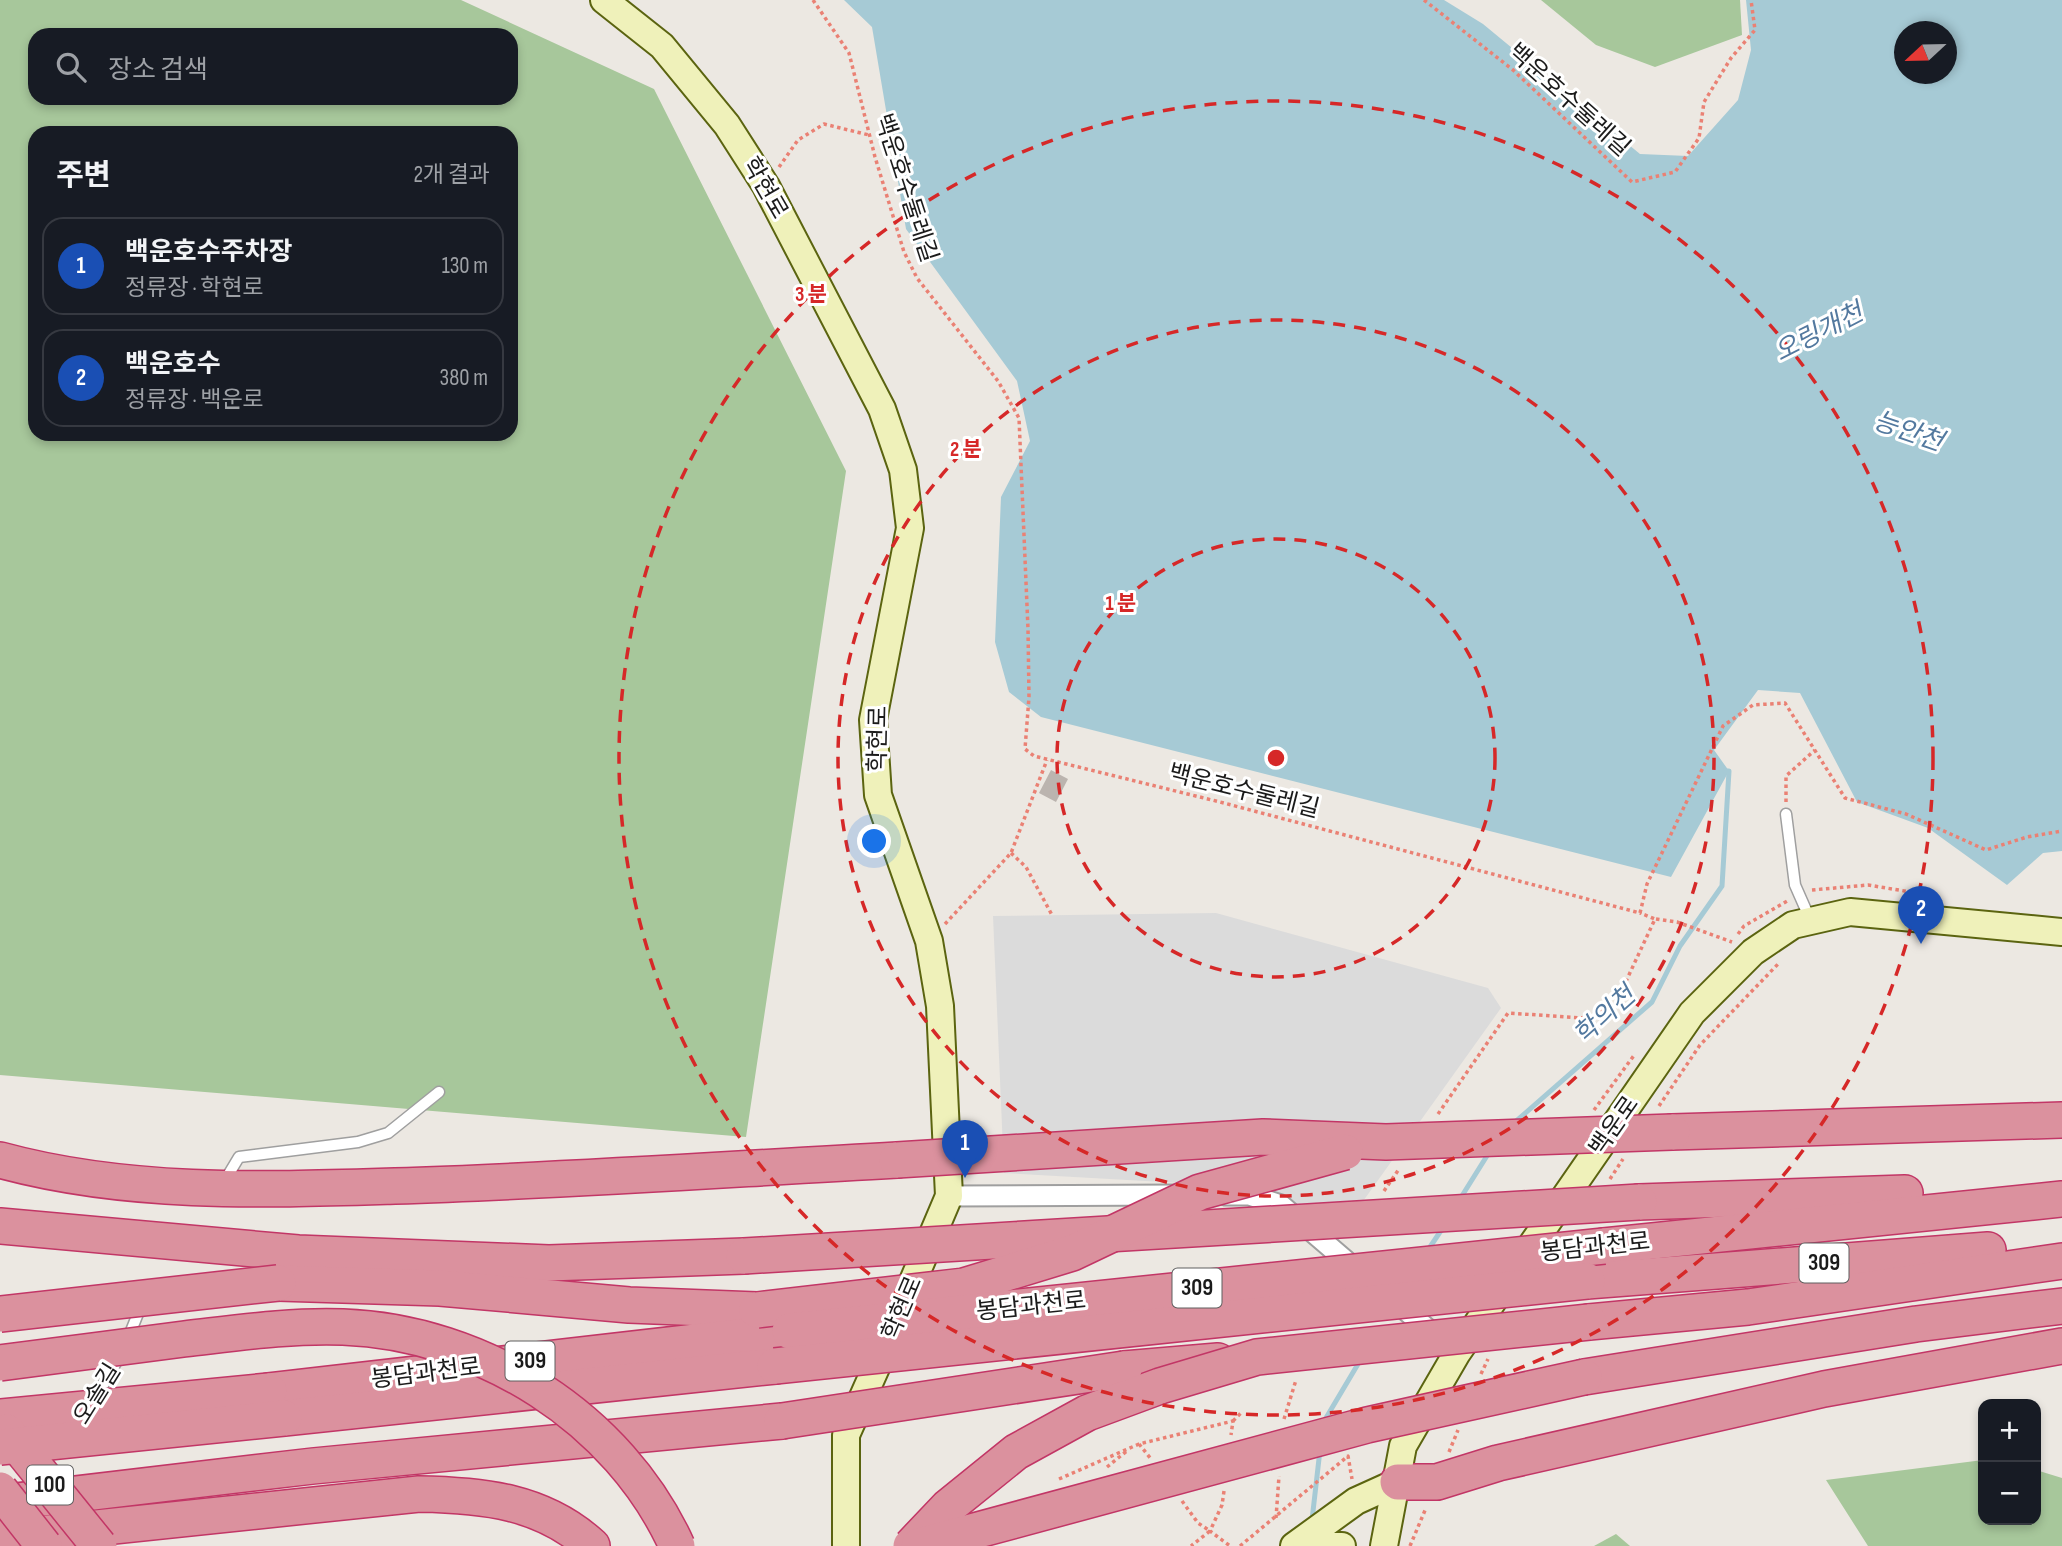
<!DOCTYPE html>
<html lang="ko">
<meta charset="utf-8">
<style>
:root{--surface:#171b24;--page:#242831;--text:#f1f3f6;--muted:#9ea1a6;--line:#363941;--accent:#0f766e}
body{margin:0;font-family:"Sofia Sans Condensed","Noto Sans KR",sans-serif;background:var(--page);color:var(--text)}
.controls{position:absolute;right:21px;bottom:21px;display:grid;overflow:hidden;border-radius:14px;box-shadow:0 4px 10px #0003}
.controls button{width:63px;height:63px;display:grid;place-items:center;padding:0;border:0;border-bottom:2px solid var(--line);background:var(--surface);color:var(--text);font:35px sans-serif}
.compass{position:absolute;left:1894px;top:21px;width:63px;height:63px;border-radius:50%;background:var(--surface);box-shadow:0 4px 10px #0003;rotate:248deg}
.you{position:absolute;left:875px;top:842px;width:24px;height:24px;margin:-18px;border:5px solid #fff;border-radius:50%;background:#1a73e8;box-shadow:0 0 0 10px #1a73e833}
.badge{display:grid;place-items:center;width:46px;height:46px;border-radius:50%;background:var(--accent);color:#fff;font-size:23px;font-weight:700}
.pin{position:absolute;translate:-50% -58px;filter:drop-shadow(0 2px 4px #0008)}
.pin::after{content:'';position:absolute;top:37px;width:24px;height:21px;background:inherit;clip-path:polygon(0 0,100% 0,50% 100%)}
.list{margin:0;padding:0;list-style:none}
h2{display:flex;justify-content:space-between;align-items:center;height:91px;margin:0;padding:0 28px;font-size:30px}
h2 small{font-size:23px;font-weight:400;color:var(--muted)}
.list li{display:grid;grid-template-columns:46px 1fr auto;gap:21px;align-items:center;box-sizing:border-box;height:98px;margin:0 14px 14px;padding:0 14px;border:2px solid var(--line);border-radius:21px}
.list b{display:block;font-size:26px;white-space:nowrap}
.list p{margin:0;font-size:23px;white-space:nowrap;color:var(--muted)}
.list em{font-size:23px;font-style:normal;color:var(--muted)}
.icon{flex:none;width:38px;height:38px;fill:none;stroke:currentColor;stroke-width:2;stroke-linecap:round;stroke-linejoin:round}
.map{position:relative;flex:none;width:2062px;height:1546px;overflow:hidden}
.search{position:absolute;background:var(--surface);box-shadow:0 4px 10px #0003;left:28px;top:28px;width:490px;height:77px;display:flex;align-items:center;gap:18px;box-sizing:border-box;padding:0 24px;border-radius:21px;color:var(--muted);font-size:26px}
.panel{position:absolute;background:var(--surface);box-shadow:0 4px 10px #0003;left:28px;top:126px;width:490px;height:315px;border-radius:21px}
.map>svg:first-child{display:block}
</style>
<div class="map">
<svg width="2062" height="1546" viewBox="0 0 2062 1546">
<rect width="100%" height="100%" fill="#ece8e2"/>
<g fill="#a7c79b" fill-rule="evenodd">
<path d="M0 0H461L654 89 846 471 746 1137 0 1075ZM35 35H511V98H35ZM35 133H511V434H35Z"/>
<polygon points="1541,0 1740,0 1742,35 1655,67 1596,45"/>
<polygon points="1983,1460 1983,1520 2036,1520 2036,1470 2062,1478 2062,1546 1868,1546 1826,1480"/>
<polygon points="1616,1534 1630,1546 1594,1546"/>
</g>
<polygon fill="#dbdbdb" points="1216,913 1488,988 1501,1008 1336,1239 1270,1188 1004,1173 993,916"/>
<path fill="#a6cad5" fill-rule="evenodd" d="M844 0H1444L1483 24 1640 154 1688 156 1738 100 1751 50 1746 0H2062V851L2043 853 2007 885 1928 828 1857 802 1800 693 1758 690 1714 750 1729 771 1671 877 1041 717 1009 692 995 642 1001 497 1030 441 1017 381 906 229 872 27ZM1904 32H1946V74H1904Z"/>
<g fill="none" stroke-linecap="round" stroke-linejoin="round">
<g stroke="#a6cad5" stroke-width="5">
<polyline points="1514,1123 1652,1002 1680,946 1722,886 1729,771 1725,771"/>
<polyline points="1460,1199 1490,1151"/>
<polyline points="1428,1250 1444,1226"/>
<polyline points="1323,1423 1361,1359"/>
<polyline points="1312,1520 1320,1450"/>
</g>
</g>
<polygon fill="#bbb4af" points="1051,770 1068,779 1056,802 1039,793"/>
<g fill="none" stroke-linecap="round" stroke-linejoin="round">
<defs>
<g id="lane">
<polyline points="1786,814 1795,885 1810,919"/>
<polyline points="227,1177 239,1157 358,1142 388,1133 439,1092"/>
<polyline points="127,1341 141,1306"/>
<polyline points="95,1399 121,1354"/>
</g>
<g id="street">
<polyline points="1226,1195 1249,1195 1281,1205 1359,1272"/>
<polyline points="949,1196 1179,1195"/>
<polyline points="1393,1300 1440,1339"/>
</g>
<g id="secondary">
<polyline points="604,0 662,46 727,125 766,186 882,409 903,470 910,528 873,720 878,795 929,941 940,1006 949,1196 902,1307"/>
<polyline points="846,1546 846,1435 887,1343"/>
<polyline points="1294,1546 1356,1501 1398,1482"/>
<polyline points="1306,1546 1342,1546"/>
<polyline points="1384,1546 1403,1446 1457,1353 1692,1013 1753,952 1793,925 1850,912 2062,932"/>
</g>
<g id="highway">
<polyline points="1672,1132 2062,1120"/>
<path d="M0 1160C128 1195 264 1190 395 1186 562 1181 730 1169 897 1160"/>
<polyline points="1639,1202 1905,1193"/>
<polyline points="0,1226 298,1253 549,1263 744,1256"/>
<polyline points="1604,1246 2062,1199"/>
<polyline points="1587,1281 1988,1250"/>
<polyline points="278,1283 440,1288 629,1305 757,1310"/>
<polyline points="1589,1322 1748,1307 2062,1261"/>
<polyline points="1124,1369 1218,1361"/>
<polyline points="1584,1377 1916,1324 2062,1306"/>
<polyline points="269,1391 790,1331"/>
<polyline points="284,1418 775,1366"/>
<polyline points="1398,1482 1437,1482 1498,1463 1824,1389 2062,1346"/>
<polyline points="0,1503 313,1466 782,1421"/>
<path d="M0 1538 419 1494C483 1495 543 1501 592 1546"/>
</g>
</defs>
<use href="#lane" stroke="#9f9f9f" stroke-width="13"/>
<use href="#street" stroke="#9f9f9f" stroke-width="23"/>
<use href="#secondary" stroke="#5b6410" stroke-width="30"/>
<use href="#highway" stroke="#c23666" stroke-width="38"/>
<g stroke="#ea8174" stroke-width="3.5" stroke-dasharray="3.5 3.5" stroke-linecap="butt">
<polyline points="813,0 849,53 875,157 904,252 917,278 998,381 1019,418 1028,629 1029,697 1025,749 1034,756 1220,802 1640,913 1647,884 1723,726 1753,705 1785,703 1845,798 1906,814 1986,850 2027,837 2062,831"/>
<polyline points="1424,0 1513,70 1632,182 1675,172 1699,138 1704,102 1731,58 1755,30 1751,0"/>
<polyline points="779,167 798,140 824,124 869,135"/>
<polyline points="1786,802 1786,776 1815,750"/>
<polyline points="1011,853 1026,867 1052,915"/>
<polyline points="1812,890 1868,885 1929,895"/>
<polyline points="1656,919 1677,922 1732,942"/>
<polyline points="945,924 1011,853 1047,760"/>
<polyline points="1738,934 1744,926 1789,900"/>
<polyline points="1659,1106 1700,1045 1779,963"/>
<polyline points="1594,1110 1635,1054"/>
<polyline points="1438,1114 1508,1013 1583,1018 1614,1007 1655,919 1640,913"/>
<polyline points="1610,1179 1623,1159"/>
<polyline points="1384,1191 1399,1169"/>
<polyline points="1481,1374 1488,1359"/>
<polyline points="1284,1419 1296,1380"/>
<polyline points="1233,1421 1242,1412"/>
<polyline points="1139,1444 1151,1459"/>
<polyline points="1449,1452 1458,1430"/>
<polyline points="1107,1467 1128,1450"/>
<polyline points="1059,1479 1139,1444 1233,1421 1231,1435"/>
<polyline points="1224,1491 1222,1505 1210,1531 1230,1546"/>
<polyline points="1182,1501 1198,1523 1210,1531 1191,1546"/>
<polyline points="1276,1518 1279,1476"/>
<polyline points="1240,1546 1348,1456 1352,1479"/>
<polyline points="1410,1546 1426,1508"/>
</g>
<use href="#lane" stroke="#fff" stroke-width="10"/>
<use href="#street" stroke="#fff" stroke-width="19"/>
<use href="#secondary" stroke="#eff1ba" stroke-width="26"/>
<use href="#highway" stroke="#db919e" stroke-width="35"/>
<defs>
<g id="highway-bridge">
<polyline points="897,1160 1263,1137 1386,1142 1672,1132"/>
<polyline points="744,1256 1639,1202"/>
<polyline points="757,1310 964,1286 1072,1253 1200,1192 1345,1152"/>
<polyline points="0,1314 278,1283"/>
<polyline points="790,1331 1604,1246"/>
<path d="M0 1363C61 1355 123 1347 184 1339 237 1333 290 1325 343 1327 482 1332 619 1418 677 1546"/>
<polyline points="775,1366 1587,1281"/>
<polyline points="0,1417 269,1391"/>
<polyline points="782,1421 1124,1369"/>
<polyline points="7,1432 99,1546"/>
<polyline points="0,1447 284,1418"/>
<polyline points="0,1490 44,1546"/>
<polyline points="911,1546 948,1507 1016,1452 1087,1413 1160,1386 1257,1357 1589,1322"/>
<polyline points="919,1546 1367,1425 1584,1377"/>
</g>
</defs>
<use href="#highway-bridge" stroke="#c23666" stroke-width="38" stroke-linecap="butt"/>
<use href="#highway-bridge" stroke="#db919e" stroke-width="35"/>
</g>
<g fill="none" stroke="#d62828" stroke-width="3.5" stroke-dasharray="12 9">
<circle cx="1276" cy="758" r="219"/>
<circle cx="1276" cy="758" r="438"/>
<circle cx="1276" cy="758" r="657"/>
</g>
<g text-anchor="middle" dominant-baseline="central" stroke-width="6" stroke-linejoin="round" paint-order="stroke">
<g fill="#fff" stroke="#5f5f5f" stroke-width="2">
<rect x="1799.5" y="1243.5" width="49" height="39" rx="5"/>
<rect x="1172.5" y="1268.5" width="49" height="39" rx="5"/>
<rect x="505.5" y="1341.5" width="49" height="39" rx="5"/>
<rect x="27" y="1465.5" width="46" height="39" rx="5"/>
</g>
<g font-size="23" font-weight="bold" fill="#1b1b1b">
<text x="1824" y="1263">309</text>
<text x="1197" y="1288">309</text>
<text x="530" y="1361">309</text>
<text x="50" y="1485">100</text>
</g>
<g font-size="24" fill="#1b1b1b" stroke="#fff">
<text transform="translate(1569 100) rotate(42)">백운호수둘레길</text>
<text transform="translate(765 188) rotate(60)">학현로</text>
<text transform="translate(906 188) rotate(72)">백운호수둘레길</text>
<text transform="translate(878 739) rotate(-89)">학현로</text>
<text transform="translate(1244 791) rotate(14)">백운호수둘레길</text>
<text transform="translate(1614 1126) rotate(-55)">백운로</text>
<text transform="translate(1595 1247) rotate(-6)">봉담과천로</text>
<text transform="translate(1031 1306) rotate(-6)">봉담과천로</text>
<text transform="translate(902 1308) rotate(-67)">학현로</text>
<text transform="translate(426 1373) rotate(-7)">봉담과천로</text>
<text transform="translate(97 1394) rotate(-58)">오솔길</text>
</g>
<g font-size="26" font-style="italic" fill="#53799f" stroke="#fff">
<text transform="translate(1819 333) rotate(-27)">오링개천</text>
<text transform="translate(1908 432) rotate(19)">능안천</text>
<text transform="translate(1605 1016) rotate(-42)">학의천</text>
</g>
</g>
<circle cx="1276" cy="758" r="10" fill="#d62828" stroke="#fff" stroke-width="3.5"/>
<g font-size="21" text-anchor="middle" font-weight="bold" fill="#d62828" stroke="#fff" stroke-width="6" stroke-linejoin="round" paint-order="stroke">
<text x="811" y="301">3 분</text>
<text x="966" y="456">2 분</text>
<text x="1121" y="610">1 분</text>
</g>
</svg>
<div class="controls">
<button>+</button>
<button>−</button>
</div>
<svg class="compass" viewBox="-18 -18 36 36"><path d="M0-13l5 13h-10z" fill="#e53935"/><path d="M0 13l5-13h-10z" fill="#9ea1a6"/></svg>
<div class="you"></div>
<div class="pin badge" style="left:965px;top:1178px;background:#1a4fb4">1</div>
<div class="pin badge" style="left:1921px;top:944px;background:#1a4fb4">2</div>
<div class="search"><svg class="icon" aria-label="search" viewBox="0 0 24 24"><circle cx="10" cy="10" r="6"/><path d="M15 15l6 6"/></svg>장소 검색</div>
<section class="panel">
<h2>주변<small>2개 결과</small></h2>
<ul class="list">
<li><span class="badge" style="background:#1a4fb4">1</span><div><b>백운호수주차장</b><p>정류장 · 학현로</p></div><em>130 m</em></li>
<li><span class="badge" style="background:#1a4fb4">2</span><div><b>백운호수</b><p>정류장 · 백운로</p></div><em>380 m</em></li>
</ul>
</section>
</div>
